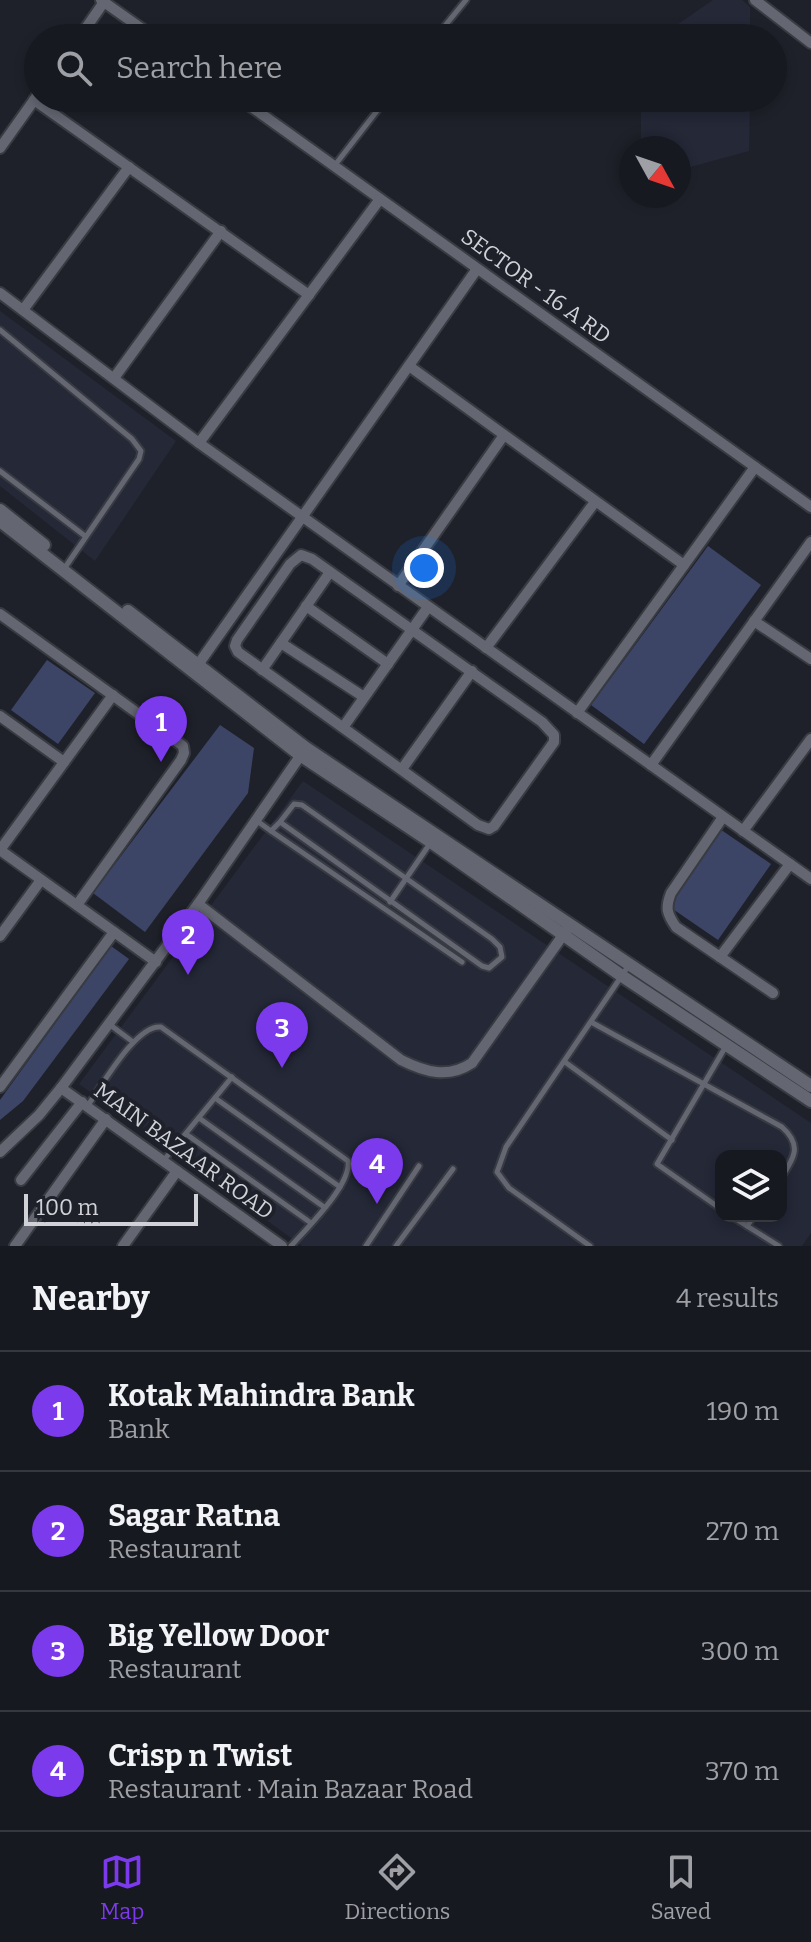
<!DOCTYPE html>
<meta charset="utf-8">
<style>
:root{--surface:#171920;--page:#24262d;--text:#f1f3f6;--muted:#9ea0a5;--line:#36383e;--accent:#7c3aed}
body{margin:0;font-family:Bitter,serif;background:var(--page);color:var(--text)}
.controls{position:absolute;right:24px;bottom:24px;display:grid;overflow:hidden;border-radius:16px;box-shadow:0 4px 12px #0003}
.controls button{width:72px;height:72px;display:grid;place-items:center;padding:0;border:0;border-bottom:2px solid var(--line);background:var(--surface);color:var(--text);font:40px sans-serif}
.compass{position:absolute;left:619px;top:136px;width:72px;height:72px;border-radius:50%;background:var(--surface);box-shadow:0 4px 12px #0003;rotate:130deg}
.scale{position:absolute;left:24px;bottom:20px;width:174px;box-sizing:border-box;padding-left:8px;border:4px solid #d0d2d8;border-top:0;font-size:22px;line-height:28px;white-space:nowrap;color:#d0d2d8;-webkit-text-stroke:6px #1f212a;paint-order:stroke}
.you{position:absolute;left:424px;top:568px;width:28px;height:28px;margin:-20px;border:6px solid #fff;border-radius:50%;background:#1a73e8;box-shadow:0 0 0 12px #1a73e833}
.badge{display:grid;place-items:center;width:52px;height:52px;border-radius:50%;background:var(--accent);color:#fff;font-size:26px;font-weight:700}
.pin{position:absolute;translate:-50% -66px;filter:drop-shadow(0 2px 4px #0008)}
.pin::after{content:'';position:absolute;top:42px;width:28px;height:24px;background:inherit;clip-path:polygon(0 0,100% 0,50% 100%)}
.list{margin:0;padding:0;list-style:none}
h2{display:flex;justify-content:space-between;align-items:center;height:104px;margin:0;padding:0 32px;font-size:34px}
h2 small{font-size:26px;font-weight:400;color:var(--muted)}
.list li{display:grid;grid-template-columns:52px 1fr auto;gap:24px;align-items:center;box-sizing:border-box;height:120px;padding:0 32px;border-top:2px solid var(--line)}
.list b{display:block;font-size:30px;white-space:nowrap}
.list p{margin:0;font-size:26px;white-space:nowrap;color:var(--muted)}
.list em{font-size:26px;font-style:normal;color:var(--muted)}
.icon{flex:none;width:44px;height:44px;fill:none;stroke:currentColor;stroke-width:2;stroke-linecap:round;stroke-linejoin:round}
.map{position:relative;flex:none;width:811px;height:1246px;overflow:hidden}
.search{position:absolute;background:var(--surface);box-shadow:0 4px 12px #0003;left:24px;right:24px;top:24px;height:88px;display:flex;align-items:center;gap:20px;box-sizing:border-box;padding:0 28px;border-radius:44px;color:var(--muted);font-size:30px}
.sheet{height:584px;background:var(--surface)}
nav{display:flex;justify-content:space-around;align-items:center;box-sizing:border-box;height:112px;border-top:2px solid var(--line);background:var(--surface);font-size:22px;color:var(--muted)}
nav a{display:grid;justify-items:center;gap:4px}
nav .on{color:var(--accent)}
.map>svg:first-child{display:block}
</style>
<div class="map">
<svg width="811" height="1246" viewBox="0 0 811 1246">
<rect width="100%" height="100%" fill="#1f212a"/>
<g fill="#242837" fill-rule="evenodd">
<polygon points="713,0 742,0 750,7 750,38 658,38"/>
<polygon points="641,98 750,98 749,151 679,170 679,148 641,148"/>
<polygon points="0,311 176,441 95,561 0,486"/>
<path d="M303 781 811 1123V1233L802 1246H302L79 1084ZM721 1156H781V1216H721Z"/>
</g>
<g fill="#3d4567">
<polygon points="708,546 761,585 644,744 591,705"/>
<polygon points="47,660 95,693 58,744 11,710"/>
<polygon points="220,725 254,748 248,793 145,932 93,893"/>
<polygon points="717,827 771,864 718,940 664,903"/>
<polygon points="111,946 129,959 23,1101 0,1120 0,1100"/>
</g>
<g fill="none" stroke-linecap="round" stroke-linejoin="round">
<defs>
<g id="service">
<polyline points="435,38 466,0"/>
<polyline points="335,165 387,98"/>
<polyline points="0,330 132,439 141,451 139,459 64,569"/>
<polyline points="0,471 85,536"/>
<polyline points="257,821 271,831 280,822 482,966 489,968 502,957 500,947 492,939 302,805 294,804 280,822"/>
<polyline points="271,831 462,962"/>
<polyline points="390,902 431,842"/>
<path d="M591 1022 782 1127C802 1145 795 1157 781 1178"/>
<polyline points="109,1024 133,1042"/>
<polyline points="565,1062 672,1140"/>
<polyline points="215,1098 340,1187"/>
<path d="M88 1105C102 1086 136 1024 161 1027L348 1161C352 1184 307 1228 291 1246"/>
<polyline points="199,1118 324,1207"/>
<polyline points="186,1134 311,1223"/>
<polyline points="164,1160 232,1077"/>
<polyline points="721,1209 657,1164 726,1046"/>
<polyline points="731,1216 779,1246"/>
<polyline points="747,1226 754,1216"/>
<polyline points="366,1246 419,1166"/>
<polyline points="396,1246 453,1169"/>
<polyline points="590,1246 509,1188 497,1172 506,1147 629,965"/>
</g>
<g id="minor">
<polyline points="101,0 155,38"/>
<polyline points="755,0 811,43"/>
<polyline points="79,38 104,2"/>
<polyline points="239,98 811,507"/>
<polyline points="34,100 309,295"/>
<polyline points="0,148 37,96"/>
<polyline points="0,293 199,443 811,879"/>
<polyline points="23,310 129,167"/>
<polyline points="409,366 684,565"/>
<polyline points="114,378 221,231"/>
<polyline points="199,443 380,199"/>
<polygon points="301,555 312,559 542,722 554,735 554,742 494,826 489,829 478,825 238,652 235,646 237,640 290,564"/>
<polyline points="398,586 504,435"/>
<polyline points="306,606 388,664"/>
<polyline points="0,614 183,746 184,753 181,760 77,905"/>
<polyline points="754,621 811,659"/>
<polyline points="281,643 364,697"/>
<polyline points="486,648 595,502"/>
<polyline points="195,669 477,269"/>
<polyline points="262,670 330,572"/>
<polyline points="113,695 0,850 156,962"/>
<polyline points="577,713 755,467"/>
<polyline points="0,716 64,762"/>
<polyline points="344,726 428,607"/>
<polyline points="651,765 811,542"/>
<polyline points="402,769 472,671"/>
<path d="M723 817 671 893C665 908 667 914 676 927L773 993"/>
<polyline points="743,831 811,739"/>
<path d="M198 904 401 1060C425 1072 448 1079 472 1063L566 931"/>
<polyline points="0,936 41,880"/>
<polyline points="720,957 790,864"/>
<polyline points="0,1087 114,932"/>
<polyline points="61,1088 282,1246"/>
<polyline points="0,1152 39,1115 61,1088 198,904 305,749"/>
<polyline points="21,1180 82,1102"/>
<polyline points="15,1246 106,1119"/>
<polyline points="123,1246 177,1171"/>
</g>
<g id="tertiary">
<polyline points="0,510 44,545"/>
<polyline points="0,521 300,755 431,842 622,976 811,1101"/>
<polyline points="128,611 306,748 811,1086"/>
</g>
</defs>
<use href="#service" stroke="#393b42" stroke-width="9"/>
<use href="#minor" stroke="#393b42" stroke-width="14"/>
<use href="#tertiary" stroke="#393b42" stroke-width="16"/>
<use href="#service" stroke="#646772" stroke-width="5"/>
<use href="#minor" stroke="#646772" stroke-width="10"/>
<use href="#tertiary" stroke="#646772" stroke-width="12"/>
</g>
<g text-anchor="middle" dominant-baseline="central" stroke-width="8" stroke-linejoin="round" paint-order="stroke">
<g font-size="22" fill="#d0d2d8" stroke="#1f212a">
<text transform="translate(536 286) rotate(36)">SECTOR - 16 A RD</text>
<text transform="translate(184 1151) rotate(36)">MAIN BAZAAR ROAD</text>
</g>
</g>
</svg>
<div class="controls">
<button><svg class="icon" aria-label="layers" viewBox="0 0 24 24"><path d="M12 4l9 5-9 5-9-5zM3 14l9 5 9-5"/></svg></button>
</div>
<svg class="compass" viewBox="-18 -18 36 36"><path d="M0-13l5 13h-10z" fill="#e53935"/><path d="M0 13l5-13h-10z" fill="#9ea0a5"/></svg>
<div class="scale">100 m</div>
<div class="you"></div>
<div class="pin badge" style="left:161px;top:762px">1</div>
<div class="pin badge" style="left:188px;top:975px">2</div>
<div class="pin badge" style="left:282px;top:1068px">3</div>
<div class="pin badge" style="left:377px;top:1204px">4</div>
<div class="search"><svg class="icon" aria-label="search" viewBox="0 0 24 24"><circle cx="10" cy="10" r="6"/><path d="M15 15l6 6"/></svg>Search here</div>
</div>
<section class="sheet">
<h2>Nearby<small>4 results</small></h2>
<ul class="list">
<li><span class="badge">1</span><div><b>Kotak Mahindra Bank</b><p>Bank</p></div><em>190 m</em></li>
<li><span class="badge">2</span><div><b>Sagar Ratna</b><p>Restaurant</p></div><em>270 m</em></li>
<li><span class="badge">3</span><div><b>Big Yellow Door</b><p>Restaurant</p></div><em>300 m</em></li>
<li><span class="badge">4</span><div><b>Crisp n Twist</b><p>Restaurant · Main Bazaar Road</p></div><em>370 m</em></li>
</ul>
</section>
<nav>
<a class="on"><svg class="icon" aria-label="map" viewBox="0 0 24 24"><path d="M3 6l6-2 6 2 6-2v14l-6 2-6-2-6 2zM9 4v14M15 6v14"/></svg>Map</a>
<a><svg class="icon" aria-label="directions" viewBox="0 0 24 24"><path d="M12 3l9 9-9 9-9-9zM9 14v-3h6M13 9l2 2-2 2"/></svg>Directions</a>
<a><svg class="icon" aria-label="saved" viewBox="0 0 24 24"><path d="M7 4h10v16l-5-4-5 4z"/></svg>Saved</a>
</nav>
